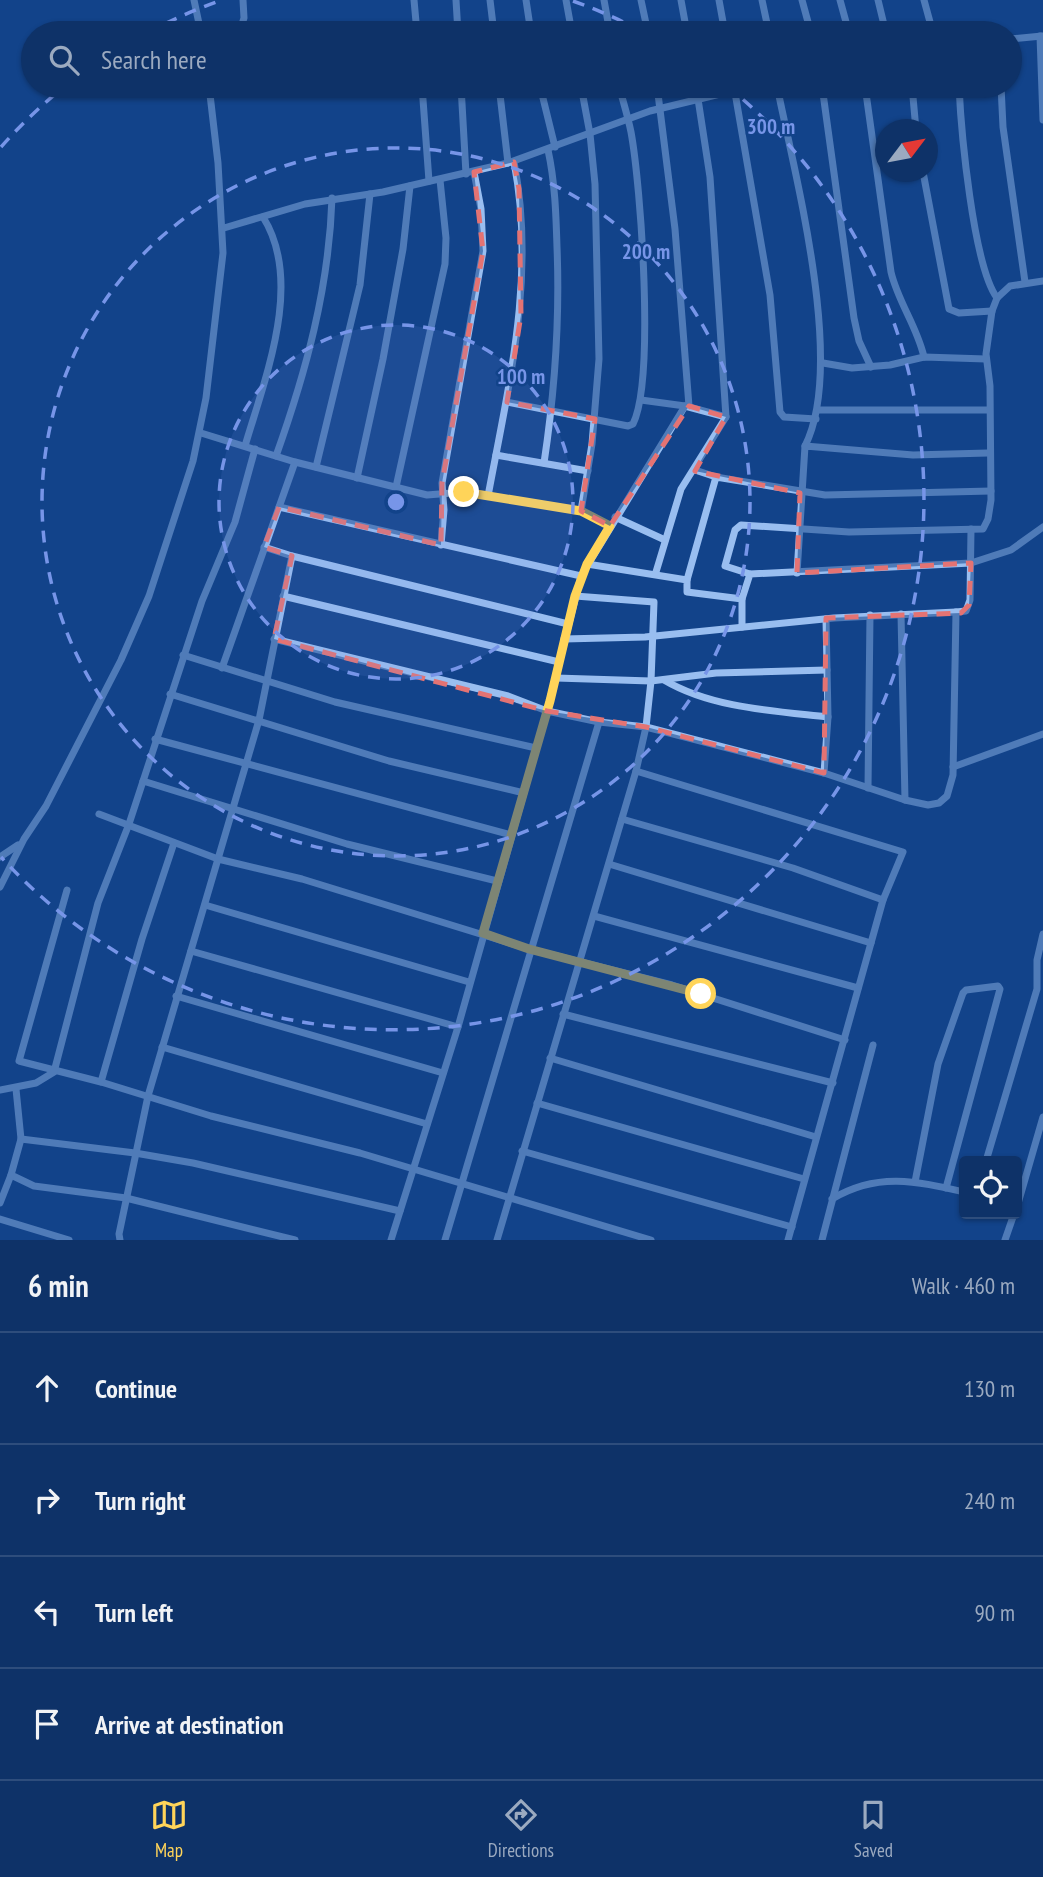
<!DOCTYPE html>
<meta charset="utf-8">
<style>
:root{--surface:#0e3268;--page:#1c3e71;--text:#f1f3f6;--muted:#9baac0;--line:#2e4d7c;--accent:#ffd459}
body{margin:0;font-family:"PT Sans Narrow",sans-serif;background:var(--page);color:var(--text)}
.controls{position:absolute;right:21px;bottom:21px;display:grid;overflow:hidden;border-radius:7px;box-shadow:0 2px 5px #0004}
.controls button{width:63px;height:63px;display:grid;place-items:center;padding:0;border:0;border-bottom:2px solid var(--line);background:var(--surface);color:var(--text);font:35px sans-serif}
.compass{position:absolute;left:875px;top:119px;width:63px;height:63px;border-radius:50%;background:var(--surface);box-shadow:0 2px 5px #0004;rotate:58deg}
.stop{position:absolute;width:21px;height:21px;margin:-16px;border:5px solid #ffd459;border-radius:50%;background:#fff}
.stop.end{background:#ffd459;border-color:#fff;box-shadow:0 2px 7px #0008}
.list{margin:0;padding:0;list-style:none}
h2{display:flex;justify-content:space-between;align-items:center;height:91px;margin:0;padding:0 28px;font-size:30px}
h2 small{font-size:23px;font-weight:400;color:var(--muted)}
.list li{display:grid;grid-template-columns:46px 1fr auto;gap:21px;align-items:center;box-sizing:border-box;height:112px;padding:0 28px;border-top:2px solid var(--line)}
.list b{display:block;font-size:26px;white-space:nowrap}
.list em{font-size:23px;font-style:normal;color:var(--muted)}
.icon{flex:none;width:38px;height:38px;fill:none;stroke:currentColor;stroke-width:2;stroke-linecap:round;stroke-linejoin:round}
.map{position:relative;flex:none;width:1043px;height:1240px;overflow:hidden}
.search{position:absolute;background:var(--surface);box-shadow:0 2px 5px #0004;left:21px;right:21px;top:21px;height:77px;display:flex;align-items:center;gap:18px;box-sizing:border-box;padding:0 24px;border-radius:38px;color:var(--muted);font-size:26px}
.sheet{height:539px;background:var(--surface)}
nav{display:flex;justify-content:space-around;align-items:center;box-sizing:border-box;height:98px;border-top:2px solid var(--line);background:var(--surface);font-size:19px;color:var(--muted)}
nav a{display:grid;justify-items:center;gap:4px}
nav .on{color:var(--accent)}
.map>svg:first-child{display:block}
</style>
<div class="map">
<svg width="1043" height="1240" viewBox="0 0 1043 1240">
<rect width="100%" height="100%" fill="#12438a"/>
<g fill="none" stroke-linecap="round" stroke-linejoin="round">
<g stroke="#99bef0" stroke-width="7">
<polyline points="194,0 201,33"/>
<polyline points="414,0 417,33"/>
<polyline points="456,0 458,33"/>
<polyline points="490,0 494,33"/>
<polyline points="526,0 531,33"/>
<polyline points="566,0 572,33"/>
<polyline points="604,0 610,33"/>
<polyline points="641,0 648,33"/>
<polyline points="681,0 687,33"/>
<polyline points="719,0 725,33"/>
<polyline points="762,0 769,33"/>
<polyline points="802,0 811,33"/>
<polyline points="840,0 849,33"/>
<polyline points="878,0 886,33"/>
<polyline points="924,0 933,33"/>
<polyline points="239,33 244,18 243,0"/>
<polyline points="1040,36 1043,120"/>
<polyline points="1010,39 1042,36"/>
<polyline points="422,86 429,181"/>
<polyline points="461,86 466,174"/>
<polyline points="499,86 508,163"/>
<polyline points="540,86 555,147"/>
<polyline points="581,86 590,134 595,184 599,359 592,444 581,511"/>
<polyline points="657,86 675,229 689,406"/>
<path d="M777 86C795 176 846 365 805 446"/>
<polyline points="822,86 854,318 859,341 871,367"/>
<path d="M865 86 891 272C898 302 917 326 924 357"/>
<polyline points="912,86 916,130"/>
<path d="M959 86C961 130 973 265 997 298"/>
<polyline points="1001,86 1003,127 1025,282"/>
<polyline points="734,87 770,295 780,412 784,417 816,419"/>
<polyline points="923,172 949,309 959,313 992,311"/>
<polyline points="224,228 305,204 383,192 508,163 650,111 753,86"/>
<polyline points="823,363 852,368 890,365 924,357 986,359"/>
<polyline points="641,400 685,406 726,417"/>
<path d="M507 402 628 426 633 424C655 379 641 187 631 132 628 117 623 101 619 86"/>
<polyline points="819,410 989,410"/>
<polyline points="201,433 295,462 427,495 464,492 581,511 610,526"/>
<path d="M245 446C265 378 304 282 263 217"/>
<polyline points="496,455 588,471"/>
<path d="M276 456C306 372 329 288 332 198"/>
<path d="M544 463C555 390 560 321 557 247 556 214 555 182 548 150"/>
<polyline points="316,467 360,285 370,194"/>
<polyline points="695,470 716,477"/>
<polyline points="357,478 383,359 403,249 410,186"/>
<polyline points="396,487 445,264 446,238 440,180"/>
<path d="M488 496C509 384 536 275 514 162"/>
<polyline points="279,507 581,576"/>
<polyline points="615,517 665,540"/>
<polyline points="441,545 444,510 442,483 483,251 481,209 474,172"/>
<polyline points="264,547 292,556"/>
<polyline points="587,564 687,580 687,592 742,599 742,627"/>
<polyline points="656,572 681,489 726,417 710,177 696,86"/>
<polyline points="797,573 805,446 913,455 988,453"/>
<polyline points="750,574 725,566 735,530 741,525 849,532 983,529 988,519 991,500 990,386 986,354 992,311 997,298 1010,286 1043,281"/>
<polyline points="687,580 716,477 825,495 991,491"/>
<polyline points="283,596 559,662"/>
<polyline points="742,599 750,574 971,563 1011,550 1043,527"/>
<polyline points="956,612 966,611 970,600 971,529"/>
<polyline points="901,614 905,800"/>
<polyline points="274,639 508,696 547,711 599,722 646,727 824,773 905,800 928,805 939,803 947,796 953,775 956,612 834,618 645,637 564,639"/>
<polyline points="183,655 335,702 536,748"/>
<polyline points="222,668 295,462"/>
<polyline points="556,678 651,681 716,673 827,670"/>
<path d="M664 680C711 708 774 711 828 717"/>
<polyline points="170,694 389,761 524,793"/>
<polyline points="155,739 511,835"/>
<polyline points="953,767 1043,734"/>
<polyline points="636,771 903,852 883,900 788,1240"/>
<polyline points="824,773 828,717 826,619"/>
<polyline points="143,781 347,844 497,881"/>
<polyline points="868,788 870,615"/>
<polyline points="99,814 218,859 302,879 529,949 672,985 845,1040"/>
<polyline points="622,819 793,868 883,900"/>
<polyline points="0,857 18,845"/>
<polyline points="609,864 871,943"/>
<polyline points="0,887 24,839 46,806 121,660 149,596 193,461 206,398 223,253 218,163 209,86"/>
<polyline points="67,890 19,1061 101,1082 211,1116 360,1153 651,1240"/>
<polyline points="205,905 469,982"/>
<polyline points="594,916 858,988"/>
<polyline points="191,951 458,1027"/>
<polyline points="176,996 443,1073"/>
<polyline points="563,1014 833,1083"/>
<polyline points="162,1047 427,1124"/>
<polyline points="550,1058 816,1137"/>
<polyline points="101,1082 142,939 174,843"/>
<polyline points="16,1089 21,1139 11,1175 34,1186 126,1198 295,1240"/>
<polyline points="0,1090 36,1083 54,1072 98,903 129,824 202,601 235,522 255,449"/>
<polyline points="537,1103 804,1179"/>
<polyline points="21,1139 135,1153 193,1163 400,1211"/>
<polyline points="522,1151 792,1227"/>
<polyline points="986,1161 1037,989 1037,960 1043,934"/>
<polyline points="915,1182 938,1064 963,993 966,990 998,986 1000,989 946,1188"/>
<path d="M832 1199C877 1172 916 1181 964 1192"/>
<polyline points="0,1203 11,1175"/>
<polyline points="1017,1207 1043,1117"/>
<polyline points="0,1219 69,1240"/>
<polyline points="120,1240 119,1234 148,1096 259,720 292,556 568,624"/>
<polyline points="391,1240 458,1027 547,711 581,576 685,406"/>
<polyline points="445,1240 599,722"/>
<polyline points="497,1240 636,771 646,727 651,681 654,602 575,596"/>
<polyline points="822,1240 873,1045"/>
<polyline points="1005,1240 1014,1214"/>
</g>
</g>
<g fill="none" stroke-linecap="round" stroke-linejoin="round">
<polyline stroke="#ffd459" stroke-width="9" points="464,492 581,511 610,526 587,564 575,596 550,701 483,933 529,949 701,994"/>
</g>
<path d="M0 0H1043V1240H0ZM514 162 519 189 521 315 507 402 595 419 581 511 610 526 689 406 726 417 695 471 800 493 797 573 971 563 969 605 961 613 826 618 824 773 646 727 547 711 274 639 292 556 264 547 279 507 441 545 442 483 483 251 474 172Z" fill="#12438a" fill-opacity=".55" fill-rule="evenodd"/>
<path fill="none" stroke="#e47373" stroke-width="5" stroke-dasharray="14 9" stroke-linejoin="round" d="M514 162 519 189 521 315 507 402 595 419 581 511 610 526 689 406 726 417 695 471 800 493 797 573 971 563 969 605 961 613 826 618 824 773 646 727 547 711 274 639 292 556 264 547 279 507 441 545 442 483 483 251 474 172Z"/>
<circle cx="396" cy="502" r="177" fill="#7795e8" fill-opacity=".12"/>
<g fill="none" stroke="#7795e8" stroke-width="3.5" stroke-dasharray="12 9">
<circle cx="396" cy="502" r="177"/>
<circle cx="396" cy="502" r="354"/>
<path d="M1 147A531 531 0 0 1 65 86M147 33A531 531 0 0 1 219 1M573 1A531 531 0 0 1 645 33M727 86A531 531 0 1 1 1 857"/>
</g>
<circle cx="396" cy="502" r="10" fill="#7795e8" stroke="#12438a" stroke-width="3.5"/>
<g font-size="21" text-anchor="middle" font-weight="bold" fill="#7795e8" stroke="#12438a" stroke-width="5" stroke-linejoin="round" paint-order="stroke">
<text x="771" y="134">300 m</text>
<text x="646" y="259">200 m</text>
<text x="521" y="384">100 m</text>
</g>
</svg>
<div class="controls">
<button><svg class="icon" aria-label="locate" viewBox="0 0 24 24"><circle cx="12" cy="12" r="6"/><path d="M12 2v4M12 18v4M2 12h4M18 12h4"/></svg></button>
</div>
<svg class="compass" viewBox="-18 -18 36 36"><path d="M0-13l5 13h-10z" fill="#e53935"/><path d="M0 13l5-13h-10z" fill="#9baac0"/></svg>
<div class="stop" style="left:701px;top:994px"></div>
<div class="stop end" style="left:464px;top:492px"></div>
<div class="search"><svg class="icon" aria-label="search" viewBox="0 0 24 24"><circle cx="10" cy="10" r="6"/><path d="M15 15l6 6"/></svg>Search here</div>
</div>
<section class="sheet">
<h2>6 min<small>Walk · 460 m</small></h2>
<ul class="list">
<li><svg class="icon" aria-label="ahead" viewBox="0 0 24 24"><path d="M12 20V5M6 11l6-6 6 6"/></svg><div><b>Continue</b></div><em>130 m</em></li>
<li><svg class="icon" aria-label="right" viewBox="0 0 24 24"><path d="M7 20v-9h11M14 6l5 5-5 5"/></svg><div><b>Turn right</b></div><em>240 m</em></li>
<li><svg class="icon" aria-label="left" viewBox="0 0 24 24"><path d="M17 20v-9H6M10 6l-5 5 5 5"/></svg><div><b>Turn left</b></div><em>90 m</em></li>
<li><svg class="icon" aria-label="arrive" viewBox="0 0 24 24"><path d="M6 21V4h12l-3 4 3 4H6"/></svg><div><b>Arrive at destination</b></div></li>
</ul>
</section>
<nav>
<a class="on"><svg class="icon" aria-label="map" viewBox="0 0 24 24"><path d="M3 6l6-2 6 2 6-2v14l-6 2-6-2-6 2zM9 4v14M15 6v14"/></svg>Map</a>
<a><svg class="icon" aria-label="directions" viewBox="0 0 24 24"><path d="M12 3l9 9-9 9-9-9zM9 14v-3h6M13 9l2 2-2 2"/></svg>Directions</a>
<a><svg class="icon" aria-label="saved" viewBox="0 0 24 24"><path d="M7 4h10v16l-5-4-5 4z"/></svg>Saved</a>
</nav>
